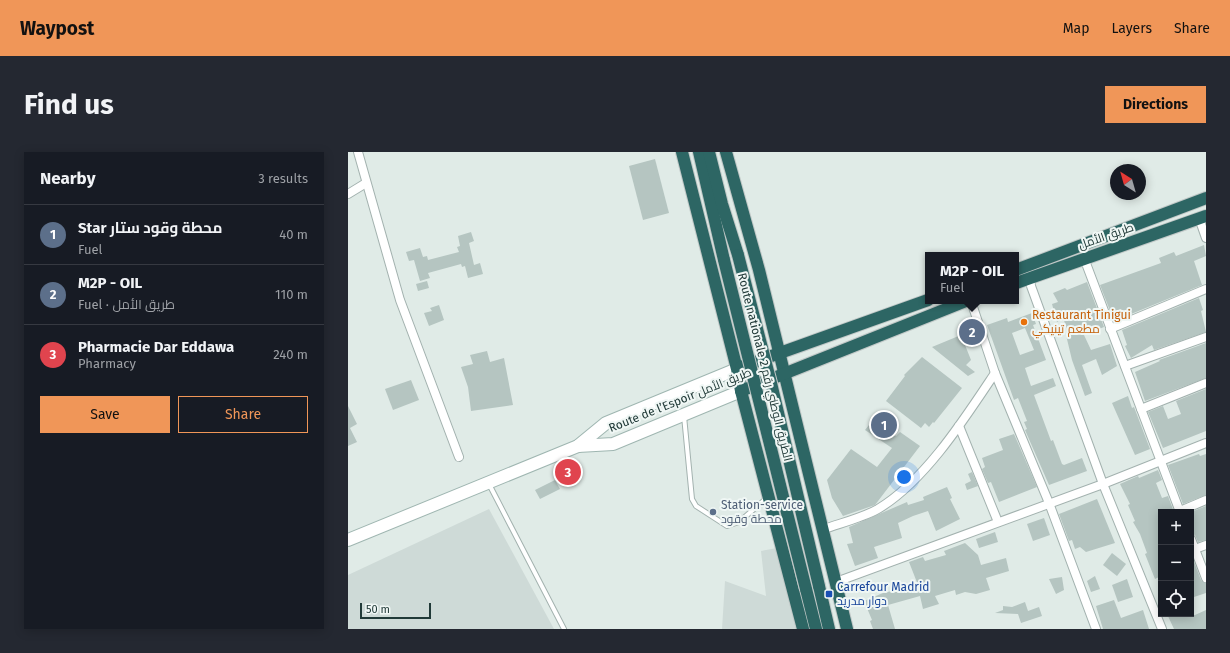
<!DOCTYPE html>
<meta charset="utf-8">
<style>
:root{--surface:#171b24;--page:#242831;--text:#f1f3f6;--muted:#9ea1a6;--line:#363941;--accent:#f09658}
body{margin:0;font-family:"Fira Sans",Cairo,sans-serif;background:var(--page);color:var(--text)}
.controls{position:absolute;right:12px;bottom:12px;display:grid;overflow:hidden;border-radius:0px;box-shadow:0 2px 10px #0003}
.controls button{width:36px;height:36px;display:grid;place-items:center;padding:0;border:0;border-bottom:1px solid var(--line);background:var(--surface);color:var(--text);font:20px sans-serif}
.compass{position:absolute;left:762px;top:12px;width:36px;height:36px;border-radius:50%;background:var(--surface);box-shadow:0 2px 10px #0003;rotate:323deg}
.scale{position:absolute;left:12px;bottom:10px;width:71px;box-sizing:border-box;padding-left:4px;border:2px solid #213a38;border-top:0;font-size:11px;line-height:14px;white-space:nowrap;color:#213a38;-webkit-text-stroke:3px #f0f7f5;paint-order:stroke}
.you{position:absolute;left:556px;top:325px;width:14px;height:14px;margin:-10px;border:3px solid #fff;border-radius:50%;background:#1a73e8;box-shadow:0 0 0 6px #1a73e833}
.badge{display:grid;place-items:center;width:26px;height:26px;border-radius:50%;background:var(--accent);color:#fff;font-size:13px;font-weight:700}
.pin{position:absolute;translate:-50% -50%;border:2px solid #fff;box-shadow:0 1px 4px #0006}
.popup{position:absolute;left:577px;top:100px;width:94px;height:52px;box-sizing:border-box;display:grid;place-content:center;border-radius:0px;background:var(--surface);filter:drop-shadow(0 1px 3px #0005);font-size:13px;white-space:nowrap;color:var(--muted)}
.popup b{font-size:15px;color:var(--text)}
.popup::after{content:'';position:absolute;left:50%;top:100%;margin-left:-8px;border:8px solid transparent;border-top-color:var(--surface)}
.list{margin:0;padding:0;list-style:none}
h2{display:flex;justify-content:space-between;align-items:center;height:52px;margin:0;padding:0 16px;font-size:17px}
h2 small{font-size:13px;font-weight:400;color:var(--muted)}
.list li{display:grid;grid-template-columns:26px 1fr auto;gap:12px;align-items:center;box-sizing:border-box;height:60px;padding:0 16px;border-top:1px solid var(--line)}
.list b{display:block;font-size:15px;white-space:nowrap}
.list p{margin:0;font-size:13px;white-space:nowrap;color:var(--muted)}
.list em{font-size:13px;font-style:normal;color:var(--muted)}
.actions{display:flex;gap:8px;padding:12px 16px}
.actions a{flex:1;padding:9px 0;border:1px solid var(--accent);border-radius:0px;text-align:center;font-size:14px;color:var(--accent)}
.actions .main{background:var(--accent);color:#111}
.icon{flex:none;width:22px;height:22px;fill:none;stroke:currentColor;stroke-width:2;stroke-linecap:round;stroke-linejoin:round}
.map{position:relative;flex:none;width:858px;height:477px;overflow:hidden;border-radius:0px}
header{display:flex;align-items:center;gap:24px;box-sizing:border-box;height:56px;padding:0 20px;background:var(--accent);color:#111}
header strong{font-size:19px}
nav{display:flex;gap:22px;margin-inline-start:auto;font-size:14px}
.intro{display:flex;align-items:center;justify-content:space-between;box-sizing:border-box;height:96px;padding:0 24px}
h1{margin:0;font-size:28px}
.button{padding:10px 18px;border-radius:0px;background:var(--accent);color:#111;font-size:14px;font-weight:700}
main{display:flex;gap:24px;padding:0 24px}
aside{flex:1;background:var(--surface);border-radius:0px;box-shadow:0 2px 10px #0003}
.map>svg:first-child{display:block}
</style>
<header>
<strong>Waypost</strong>
<nav><a>Map</a><a>Layers</a><a>Share</a></nav>
</header>
<div class="intro"><h1>Find us</h1><a class="button">Directions</a></div>
<main>
<aside>
<h2>Nearby<small>3 results</small></h2>
<ul class="list">
<li><span class="badge" style="background:#5c6f8a">1</span><div><b>Star محطة وقود ستار</b><p>Fuel</p></div><em>40 m</em></li>
<li><span class="badge" style="background:#5c6f8a">2</span><div><b>M2P - OIL</b><p>Fuel · طريق الأمل</p></div><em>110 m</em></li>
<li><span class="badge" style="background:#e0444e">3</span><div><b>Pharmacie Dar Eddawa</b><p>Pharmacy</p></div><em>240 m</em></li>
</ul>
<div class="actions"><a class="main">Save</a><a>Share</a></div>
</aside>
<div class="map">
<svg width="858" height="477" viewBox="0 0 858 477">
<rect width="100%" height="100%" fill="#e0ebe7"/>
<g fill="#cedad7">
<polygon points="141,357 206,477 0,477 0,423"/>
<polygon points="445,393 463,477 374,477 377,429 418,444 413,399"/>
</g>
<g fill="#b5c5c1" fill-rule="evenodd">
<polygon points="307,7 321,61 295,68 281,14"/>
<polygon points="123,80 126,89 121,91 126,113 132,111 135,122 120,126 117,114 114,115 113,112 80,121 82,126 72,129 66,108 61,109 58,100 72,96 75,105 79,104 80,108 111,100 109,95 112,94 110,84"/>
<polygon points="856,93 858,104 846,109 854,133 766,169 752,133 813,111 811,106 826,100 828,104"/>
<polygon points="79,129 81,136 70,139 68,132"/>
<polygon points="739,130 756,175 736,183 743,198 762,192 769,214 754,223 748,207 734,213 744,241 737,244 724,208 718,183 721,182 715,166 709,170 704,152 710,150 705,141 717,136 719,138"/>
<polygon points="851,146 855,158 853,159 858,180 806,198 804,193 783,206 777,194 779,193 774,178"/>
<polygon points="91,153 96,168 81,174 76,161 84,159 82,156"/>
<path d="M684 161 688 172 685 173 698 208 677 216 683 234 705 226 708 234 686 243 703 289 705 288 714 312 716 313 734 306 739 319 701 333 677 278 679 277 676 270 679 269 670 246 666 248 639 173 659 166 660 170ZM677 176 686 198 672 203 664 181Z"/>
<polygon points="624,170 627,178 612,183 610,175"/>
<polygon points="613,183 623,208 618,213 627,220 620,224 584,195"/>
<polygon points="858,191 858,226 797,249 787,220 812,209 811,208"/>
<polygon points="139,199 142,210 156,206 165,253 123,259 120,235 113,215 125,212 122,203"/>
<polygon points="574,205 614,236 586,271 585,270 581,275 577,271 573,276 538,249 557,224 556,223"/>
<polygon points="63,228 71,248 45,258 37,237"/>
<polygon points="858,237 858,279 815,296 800,260 815,254 820,267 833,262 828,249"/>
<polygon points="780,244 784,256 786,255 802,297 787,303 764,251"/>
<polygon points="0,254 9,272 2,276 9,290 0,294"/>
<polygon points="525,268 548,284 552,280 572,294 527,353 495,364 484,346 479,328 503,297 529,315 544,296 517,278"/>
<polygon points="666,282 689,335 651,350 643,330 640,331 634,317 637,315 634,306 655,298 651,287"/>
<polygon points="851,302 852,304 858,302 858,343 835,352 820,313"/>
<polygon points="810,318 814,328 808,331 814,346 820,344 826,360 813,360 813,424 807,427 797,402 799,401 792,382 785,370 787,369 780,353 782,352 772,332 790,324 791,326"/>
<polygon points="624,320 630,334 619,338 617,332 623,329 620,322"/>
<polygon points="207,328 212,337 192,347 187,338"/>
<polygon points="599,335 604,346 602,347 612,367 588,379 580,359 565,364 550,371 554,386 526,395 530,406 507,414 499,392 505,391 501,375 559,350 560,353 576,348 575,345"/>
<polygon points="749,347 767,391 738,400 732,395 727,397 724,388 721,389 711,362"/>
<polygon points="858,354 858,388 850,390 847,383 843,382 843,360"/>
<polygon points="696,366 702,383 685,389 679,372"/>
<polygon points="647,380 650,390 631,396 628,387"/>
<polygon points="617,391 630,403 633,413 658,406 661,419 638,426 642,438 628,442 617,440 608,443 607,438 587,444 591,452 575,457 572,444 540,453 547,477 525,477 522,469 524,468 516,449 535,441 570,433 561,410 575,405 577,409 598,403 596,399"/>
<polygon points="764,401 778,412 769,424 755,413"/>
<polygon points="843,402 853,428 858,431 858,441 843,446"/>
<polygon points="747,424 752,437 743,440 739,429"/>
<polygon points="714,425 716,438 708,442 701,427"/>
<polygon points="779,427 785,445 770,450 764,433"/>
<polygon points="766,448 773,466 795,458 801,477 755,477 748,454"/>
<polygon points="677,450 680,459 691,455 694,464 673,471 670,462 647,461 655,458 655,454 664,455"/>
<polygon points="858,458 858,477 826,477 819,462 847,463"/>
</g>
<g fill="none" stroke-linecap="round" stroke-linejoin="round">
<defs>
<g id="lane">
<polyline points="336,264 344,347 348,354 379,374 391,370 420,345"/>
<polyline points="141,332 216,477"/>
</g>
<g id="street">
<polyline points="10,0 52,148 111,305"/>
<polyline points="0,42 18,31"/>
<polyline points="851,66 858,86"/>
<polyline points="736,106 832,360"/>
<polyline points="682,126 683,134 755,332 814,477"/>
<polyline points="623,149 647,221 701,351 748,477"/>
<polyline points="762,177 858,137"/>
<polyline points="777,214 858,185"/>
<polyline points="793,257 858,231"/>
<polyline points="611,274 650,370"/>
<polyline points="832,359 858,348"/>
<path d="M476 377C493 371 514 366 530 357 577 329 617 266 647 221"/>
<polyline points="843,387 858,426"/>
<polyline points="847,397 858,393"/>
<polyline points="488,430 755,332 858,291"/>
</g>
<g id="secondary">
<polyline points="230,294 265,292 393,239"/>
<polyline points="0,388 230,294 258,271 389,217"/>
</g>
<g id="highway">
<polyline points="334,0 389,217 393,239 455,477"/>
<polyline points="351,0 376,108"/>
<polyline points="361,0 374,52 390,103"/>
<polyline points="378,0 411,118 499,477"/>
<polyline points="668,118 858,46"/>
<polyline points="668,131 858,64"/>
<polyline points="393,215 580,148"/>
<polyline points="393,239 618,149"/>
<polyline points="471,434 481,477"/>
<polyline points="458,437 468,477"/>
</g>
</defs>
<use href="#lane" stroke="#a3b2af" stroke-width="6"/>
<use href="#street" stroke="#a3b2af" stroke-width="10"/>
<use href="#secondary" stroke="#9fb6b1" stroke-width="14"/>
<use href="#highway" stroke="#c1c8c7" stroke-width="14"/>
<use href="#lane" stroke="#fff" stroke-width="4"/>
<use href="#street" stroke="#fff" stroke-width="8"/>
<use href="#secondary" stroke="#fff" stroke-width="12"/>
<use href="#highway" stroke="#2d6664" stroke-width="12"/>
<defs>
<g id="highway-bridge">
<polyline points="390,103 423,231 471,434"/>
<polyline points="376,108 458,437"/>
</g>
</defs>
<use href="#highway-bridge" stroke="#c1c8c7" stroke-width="14" stroke-linecap="butt"/>
<use href="#highway-bridge" stroke="#2d6664" stroke-width="12"/>
</g>
<circle fill="#e8710a" stroke="#f0f7f5" stroke-width="1.5" cx="676" cy="170" r="4"/>
<circle fill="#5c6f8a" stroke="#f0f7f5" stroke-width="1.5" cx="365" cy="360" r="4"/>
<rect fill="#1a4fb4" stroke="#f0f7f5" stroke-width="1.5" x="477" y="438" width="8" height="8" rx="2"/>
<g text-anchor="middle" dominant-baseline="central" stroke-width="4" stroke-linejoin="round" paint-order="stroke">
<g font-size="12" fill="#213a38" stroke="#f0f7f5">
<text transform="translate(758 84) rotate(-19)">طريق الأمل</text>
<text transform="translate(417 215) rotate(76)">Route nationale الطريق الوطني رقم 2</text>
<text transform="translate(332 248) rotate(-22)">Route de l’Espoir طريق الأمل</text>
</g>
<g font-size="12" fill="#c56008" stroke="#f0f7f5" text-anchor="start">
<text x="684" y="163">Restaurant Tinigui<tspan x="684" dy="14">مطعم تينيكي</tspan></text>
</g>
<g font-size="12" fill="#4e5e75" stroke="#f0f7f5" text-anchor="start">
<text x="373" y="353">Station-service<tspan x="373" dy="14">محطة وقود</tspan></text>
</g>
<g font-size="12" fill="#164399" stroke="#f0f7f5" text-anchor="start">
<text x="489" y="435">Carrefour Madrid<tspan x="489" dy="14">دوار مدريد</tspan></text>
</g>
</g>
</svg>
<div class="controls">
<button>+</button>
<button>−</button>
<button><svg class="icon" aria-label="locate" viewBox="0 0 24 24"><circle cx="12" cy="12" r="6"/><path d="M12 2v4M12 18v4M2 12h4M18 12h4"/></svg></button>
</div>
<svg class="compass" viewBox="-18 -18 36 36"><path d="M0-13l5 13h-10z" fill="#e53935"/><path d="M0 13l5-13h-10z" fill="#9ea1a6"/></svg>
<div class="scale">50 m</div>
<div class="you"></div>
<div class="pin badge" style="left:536px;top:273px;background:#5c6f8a">1</div>
<div class="pin badge" style="left:624px;top:180px;background:#5c6f8a">2</div>
<div class="popup"><b>M2P - OIL</b>Fuel</div>
<div class="pin badge" style="left:220px;top:320px;background:#e0444e">3</div>
</div>
</main>
